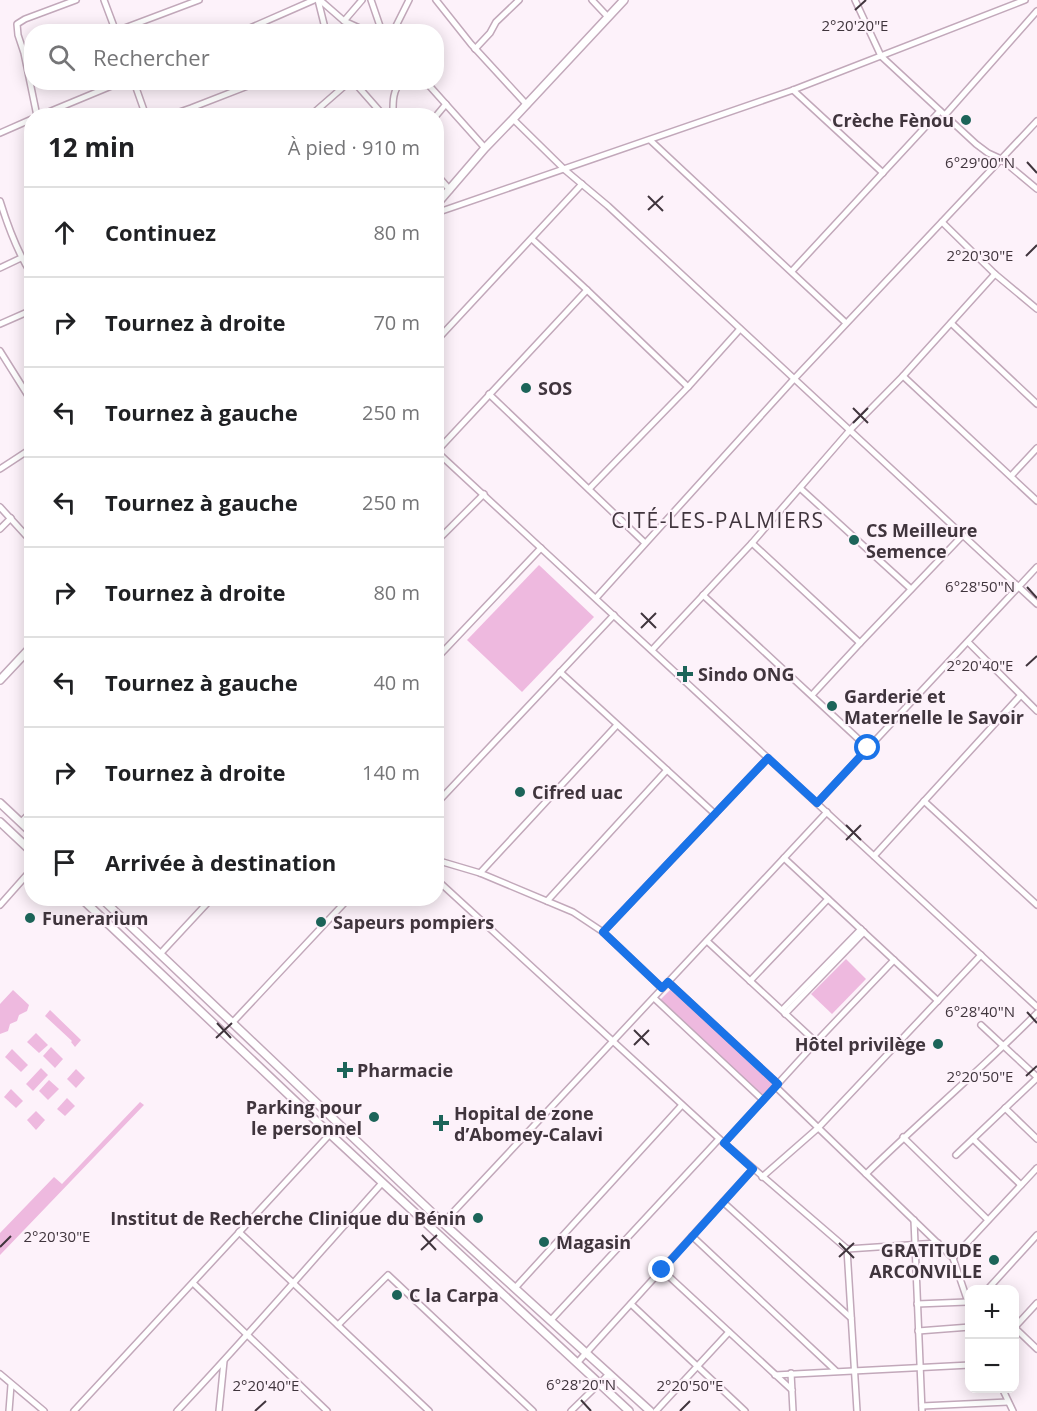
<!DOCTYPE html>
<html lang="fr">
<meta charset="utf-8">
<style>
:root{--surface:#fff;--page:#f2f2f2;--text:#202124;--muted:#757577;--line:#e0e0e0}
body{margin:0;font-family:"Open Sans",sans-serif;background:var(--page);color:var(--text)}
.controls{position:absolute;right:18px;bottom:18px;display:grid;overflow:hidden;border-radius:12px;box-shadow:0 3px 15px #0003}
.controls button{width:54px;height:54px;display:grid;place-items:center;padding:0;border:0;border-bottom:2px solid var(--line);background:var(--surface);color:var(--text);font:30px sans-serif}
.stop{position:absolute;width:18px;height:18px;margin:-14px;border:4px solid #1a73e8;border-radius:50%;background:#fff}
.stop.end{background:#1a73e8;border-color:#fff;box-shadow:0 2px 6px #0008}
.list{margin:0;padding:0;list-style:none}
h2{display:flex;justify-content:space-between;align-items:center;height:78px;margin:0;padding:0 24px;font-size:26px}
h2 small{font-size:20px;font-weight:400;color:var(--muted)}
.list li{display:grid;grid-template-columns:39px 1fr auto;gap:18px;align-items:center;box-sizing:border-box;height:90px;padding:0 24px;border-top:2px solid var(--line)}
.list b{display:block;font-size:22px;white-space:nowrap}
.list em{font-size:20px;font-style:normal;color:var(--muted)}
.icon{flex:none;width:33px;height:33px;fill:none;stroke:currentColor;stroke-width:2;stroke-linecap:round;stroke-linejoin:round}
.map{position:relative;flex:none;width:1037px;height:1411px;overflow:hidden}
.search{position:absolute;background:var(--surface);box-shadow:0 3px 15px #0003;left:24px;top:24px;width:420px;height:66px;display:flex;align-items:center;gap:15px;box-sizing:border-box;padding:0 21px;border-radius:24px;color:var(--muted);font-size:22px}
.panel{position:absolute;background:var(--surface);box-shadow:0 3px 15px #0003;left:24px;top:108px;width:420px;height:798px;border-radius:24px}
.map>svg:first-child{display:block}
</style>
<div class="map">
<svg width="1037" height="1411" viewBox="0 0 1037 1411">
<rect width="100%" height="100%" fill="#fdf2fa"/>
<g fill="#eeb9df">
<polygon points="539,565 594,617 522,692 467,640"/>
<polygon points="846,959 866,979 832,1014 811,994"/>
<polygon points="672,988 774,1083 762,1096 660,1000"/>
<polygon points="13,990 29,1005 27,1011 19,1015 17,1021 10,1024 8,1031 0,1034 0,1004"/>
<polygon points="50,1010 81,1040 75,1047 71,1042 72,1041 45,1016"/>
<polygon points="36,1033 48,1045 39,1053 27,1042"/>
<polygon points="51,1047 63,1059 55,1068 43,1056"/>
<polygon points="12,1049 28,1065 21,1072 5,1057"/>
<polygon points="41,1068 48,1075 33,1091 26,1084"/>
<polygon points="76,1069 85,1078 76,1088 67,1079"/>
<polygon points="49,1080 59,1089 48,1100 39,1091"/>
<polygon points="11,1089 23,1101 16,1108 4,1097"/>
<polygon points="67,1098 75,1106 65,1116 57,1109"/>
<polygon points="140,1102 144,1105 0,1255 0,1233 54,1177 62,1184"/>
<polygon points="36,1111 45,1120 36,1130 27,1120"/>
</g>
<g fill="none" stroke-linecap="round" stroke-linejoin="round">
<defs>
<g id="minor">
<polyline points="104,0 116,32"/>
<polyline points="318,0 326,32"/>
<polyline points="320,0 344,21 368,32"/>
<polyline points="371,0 382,32"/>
<polyline points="436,0 471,44 527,105"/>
<polyline points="592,0 608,17"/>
<polyline points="855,0 881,56 976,144 988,153 1001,159 1037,189"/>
<polyline points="344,21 362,0"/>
<polyline points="114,32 199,0"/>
<polyline points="241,32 314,0"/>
<polyline points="393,32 409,0"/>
<polyline points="475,49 490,33 496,22 519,0"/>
<polyline points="134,82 146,116"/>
<polyline points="354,82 384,116"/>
<polyline points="426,82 485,148"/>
<polyline points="793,90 883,173"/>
<polyline points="945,115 1037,11"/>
<polyline points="37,116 24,53 18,35 17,24 25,19 76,0"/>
<polyline points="39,116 121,82"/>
<polyline points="168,116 191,108 258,82"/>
<polyline points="310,116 349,82"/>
<path d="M393 116C393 104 392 91 401 82"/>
<polyline points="436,116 446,104"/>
<polyline points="513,119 565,170 608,206 1037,604"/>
<polyline points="0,133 32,119"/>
<polyline points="650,140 846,323"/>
<polyline points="436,174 450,190"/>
<path d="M0 201C8 227 17 252 32 275"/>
<polyline points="436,213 793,90 1025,0"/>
<polyline points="942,222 995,274 1037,309"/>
<polyline points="532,239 587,290 688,387"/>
<polyline points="0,268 21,258"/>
<polyline points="792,271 940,111"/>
<polyline points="951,323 1037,404"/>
<polyline points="0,324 32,310"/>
<polyline points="436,341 582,184"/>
<polyline points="0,351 32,402"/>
<polyline points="903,376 1037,501"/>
<polyline points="489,394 645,543"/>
<polyline points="436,451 1037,1007"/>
<polyline points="437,451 587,290"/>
<polyline points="0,469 32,448"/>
<polyline points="1011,476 1037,448"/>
<polyline points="800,488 911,589"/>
<polyline points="589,489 688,387 740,329"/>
<polyline points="0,507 32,542"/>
<polyline points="0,529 11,518"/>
<polyline points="436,542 484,494"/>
<polyline points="752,543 860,643"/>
<polyline points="703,595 868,748"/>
<polyline points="596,598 794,379 1037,121"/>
<polyline points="968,642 1037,711"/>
<polyline points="652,650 752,543 850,430 903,376 995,274"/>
<polyline points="436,659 541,548"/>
<polyline points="560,672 715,814"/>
<polyline points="812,695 860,643 963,535"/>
<polyline points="924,801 1037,905"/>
<polyline points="817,803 1037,567"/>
<polyline points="436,804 614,615"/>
<polyline points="21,822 32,811"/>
<polyline points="874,856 1021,695"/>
<polyline points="784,858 938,1001"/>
<polyline points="436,860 480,873 573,912 603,932 662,988"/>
<polyline points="480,873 617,725"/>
<polyline points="436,879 724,1143 847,1249 938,1243"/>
<polyline points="547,901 667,770"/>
<polyline points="0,905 32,869"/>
<polyline points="603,932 768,758"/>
<polyline points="707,941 816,1042"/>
<polyline points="160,954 212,898"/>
<polyline points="750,981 828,899"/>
<polyline points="668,982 778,1084"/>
<polyline points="654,998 763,1100"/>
<polyline points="784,1008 861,929"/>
<polyline points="785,1014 864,932"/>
<polyline points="232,1023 349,898"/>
<polyline points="981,1025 1037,1077"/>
<polyline points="776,1087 953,1258 970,1308"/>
<polyline points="1005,1108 1037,1139"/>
<polyline points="903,1137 988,1220"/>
<polyline points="973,1139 1021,1185"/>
<polyline points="724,1143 816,1042 894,960"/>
<polyline points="956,1155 1037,1078"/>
<path d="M866 1174C922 1119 982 1069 1037 1013"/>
<polyline points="762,1177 818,1128 981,955"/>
<polyline points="723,1202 851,1318"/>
<polyline points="914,1220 922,1411"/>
<polyline points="443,1223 827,812"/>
<polyline points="239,1232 429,1411"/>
<polyline points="692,1236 836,1371"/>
<polyline points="847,1249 857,1411"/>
<polyline points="953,1258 1037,1168"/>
<polyline points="662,1270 792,1390"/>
<polyline points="193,1283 327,1411"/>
<polyline points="515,1288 682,1105"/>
<polyline points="987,1290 1037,1235"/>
<polyline points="631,1304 745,1411"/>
<polyline points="917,1304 967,1302"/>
<polyline points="551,1320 719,1139"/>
<polyline points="338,1325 388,1275 533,1411"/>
<polyline points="1014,1327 1037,1349"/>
<polyline points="1014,1328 1037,1303"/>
<polyline points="918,1331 970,1327"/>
<polyline points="577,1363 753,1169"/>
<polyline points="791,1373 793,1411"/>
<polyline points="0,1374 44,1411"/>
<polyline points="775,1375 970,1365"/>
<polyline points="1002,1388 1013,1411"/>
<polyline points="922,1406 1008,1402"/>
<polyline points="9,1411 11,1385"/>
<polyline points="74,1411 330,1134"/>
<path d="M177 1411C247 1337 314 1259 382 1183"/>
<polyline points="219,1411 224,1361"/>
<polyline points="571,1411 609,1374"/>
<polyline points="656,1411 729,1332"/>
</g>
<g id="tertiary">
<polyline points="436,205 485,148 513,119 624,0"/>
<polyline points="0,680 32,646"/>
<polyline points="0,803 32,833"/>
<polyline points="0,822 32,852"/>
<polyline points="81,898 330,1134 629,1411"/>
<polyline points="101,898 443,1223 650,1411"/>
</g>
</defs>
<use href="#minor" stroke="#c2a8ba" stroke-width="8"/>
<use href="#tertiary" stroke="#c2a8ba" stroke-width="10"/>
<use href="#minor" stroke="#fff" stroke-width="5"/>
<use href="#tertiary" stroke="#fff" stroke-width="7"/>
</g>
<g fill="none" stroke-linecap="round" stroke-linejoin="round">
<polyline stroke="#1a73e8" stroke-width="8" points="662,1270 753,1169 724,1143 778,1084 668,982 662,988 603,932 768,758 817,803 868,748"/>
</g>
<path fill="none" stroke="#40353d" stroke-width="2" d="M855 10 866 0M1027 162 1037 173M648 196 663 211M648 210 663 196M1026 256 1037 245M853 408 868 423M853 423 868 408M1027 587 1037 598M641 613 656 628M641 628 656 613M1026 666 1037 656M846 825 861 840M846 840 861 825M1027 1012 1037 1023M217 1023 231 1038M634 1030 649 1045M216 1038 232 1023M634 1045 649 1030M1026 1076 1037 1066M422 1235 436 1250M839 1243 854 1258M0 1247 11 1236M421 1250 437 1235M839 1257 854 1243M581 1400 591 1411M255 1411 266 1401M680 1411 690 1401"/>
<g fill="#1c6459" stroke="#fdf2fa" stroke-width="2">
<circle cx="966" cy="120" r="6"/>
<circle cx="526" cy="388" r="6"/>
<circle cx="854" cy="540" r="6"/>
<path d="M682 665h6v6h6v6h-6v6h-6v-6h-6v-6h6z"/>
<circle cx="832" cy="706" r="6"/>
<circle cx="520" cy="792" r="6"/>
<circle cx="30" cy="918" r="6"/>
<circle cx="321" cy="922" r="6"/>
<circle cx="938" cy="1044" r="6"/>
<path d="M342 1061h6v6h6v6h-6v6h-6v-6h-6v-6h6z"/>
<circle cx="374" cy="1117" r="6"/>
<path d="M438 1114h6v6h6v6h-6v6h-6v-6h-6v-6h6z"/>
<circle cx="478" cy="1218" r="6"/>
<circle cx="544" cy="1242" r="6"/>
<circle cx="994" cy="1260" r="6"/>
<circle cx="397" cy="1295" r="6"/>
</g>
<g text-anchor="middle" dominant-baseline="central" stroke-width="4.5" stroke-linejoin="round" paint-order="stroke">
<g font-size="18" font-weight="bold" fill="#40353d" stroke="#fdf2fa" text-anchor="start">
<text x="954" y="120" text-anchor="end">Crèche Fènou</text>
<text x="538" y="388">SOS</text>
<text x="866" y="530">CS Meilleure<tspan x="866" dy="21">Semence</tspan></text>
<text x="698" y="674">Sindo ONG</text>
<text x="844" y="696">Garderie et<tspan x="844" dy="21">Maternelle le Savoir</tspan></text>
<text x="532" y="792">Cifred uac</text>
<text x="42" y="918">Funerarium</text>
<text x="333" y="922">Sapeurs pompiers</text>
<text x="926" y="1044" text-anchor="end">Hôtel privilège</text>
<text x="357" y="1070">Pharmacie</text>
<text x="362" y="1107" text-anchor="end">Parking pour<tspan x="362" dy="21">le personnel</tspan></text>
<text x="454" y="1113">Hopital de zone<tspan x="454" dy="21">d’Abomey-Calavi</tspan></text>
<text x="466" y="1218" text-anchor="end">Institut de Recherche Clinique du Bénin</text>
<text x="556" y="1242">Magasin</text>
<text x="982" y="1250" text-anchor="end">GRATITUDE<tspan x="982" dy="21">ARCONVILLE</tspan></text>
<text x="409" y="1295">C la Carpa</text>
</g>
<g font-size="21" letter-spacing="1.5" fill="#40353d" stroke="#fdf2fa">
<text x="718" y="520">CITÉ-LES-PALMIERS</text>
</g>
</g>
<g font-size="15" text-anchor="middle" fill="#40353d" stroke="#fdf2fa" stroke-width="4.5" stroke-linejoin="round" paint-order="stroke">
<text x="855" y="31">2°20'20"E</text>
<text x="980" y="168">6°29'00"N</text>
<text x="980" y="261">2°20'30"E</text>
<text x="980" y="592">6°28'50"N</text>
<text x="980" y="671">2°20'40"E</text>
<text x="980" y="1017">6°28'40"N</text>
<text x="980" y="1082">2°20'50"E</text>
<text x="57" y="1242">2°20'30"E</text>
<text x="581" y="1390">6°28'20"N</text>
<text x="266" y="1391">2°20'40"E</text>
<text x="690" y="1391">2°20'50"E</text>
</g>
</svg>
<div class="controls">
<button>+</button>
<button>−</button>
</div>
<div class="stop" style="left:868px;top:748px"></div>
<div class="stop end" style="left:662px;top:1270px"></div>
<div class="search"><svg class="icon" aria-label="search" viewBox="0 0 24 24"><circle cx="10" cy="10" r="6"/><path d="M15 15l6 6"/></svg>Rechercher</div>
<section class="panel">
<h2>12 min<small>À pied · 910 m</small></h2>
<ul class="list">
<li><svg class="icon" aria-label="ahead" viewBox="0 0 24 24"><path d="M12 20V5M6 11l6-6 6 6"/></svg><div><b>Continuez</b></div><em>80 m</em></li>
<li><svg class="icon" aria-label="right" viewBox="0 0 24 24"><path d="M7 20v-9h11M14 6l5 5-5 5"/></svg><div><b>Tournez à droite</b></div><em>70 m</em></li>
<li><svg class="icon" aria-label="left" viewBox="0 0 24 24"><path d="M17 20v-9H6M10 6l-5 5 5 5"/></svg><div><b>Tournez à gauche</b></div><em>250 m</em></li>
<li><svg class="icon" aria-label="left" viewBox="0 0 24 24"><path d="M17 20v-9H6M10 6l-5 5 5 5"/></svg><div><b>Tournez à gauche</b></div><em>250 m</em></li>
<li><svg class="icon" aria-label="right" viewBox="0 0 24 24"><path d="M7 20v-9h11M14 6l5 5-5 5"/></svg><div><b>Tournez à droite</b></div><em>80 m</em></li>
<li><svg class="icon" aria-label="left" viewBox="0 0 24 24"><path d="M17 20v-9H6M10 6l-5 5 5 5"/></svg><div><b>Tournez à gauche</b></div><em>40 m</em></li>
<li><svg class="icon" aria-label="right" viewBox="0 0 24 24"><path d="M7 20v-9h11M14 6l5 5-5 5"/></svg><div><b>Tournez à droite</b></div><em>140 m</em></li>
<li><svg class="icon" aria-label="arrive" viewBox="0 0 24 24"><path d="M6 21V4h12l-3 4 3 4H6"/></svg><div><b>Arrivée à destination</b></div></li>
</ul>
</section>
</div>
